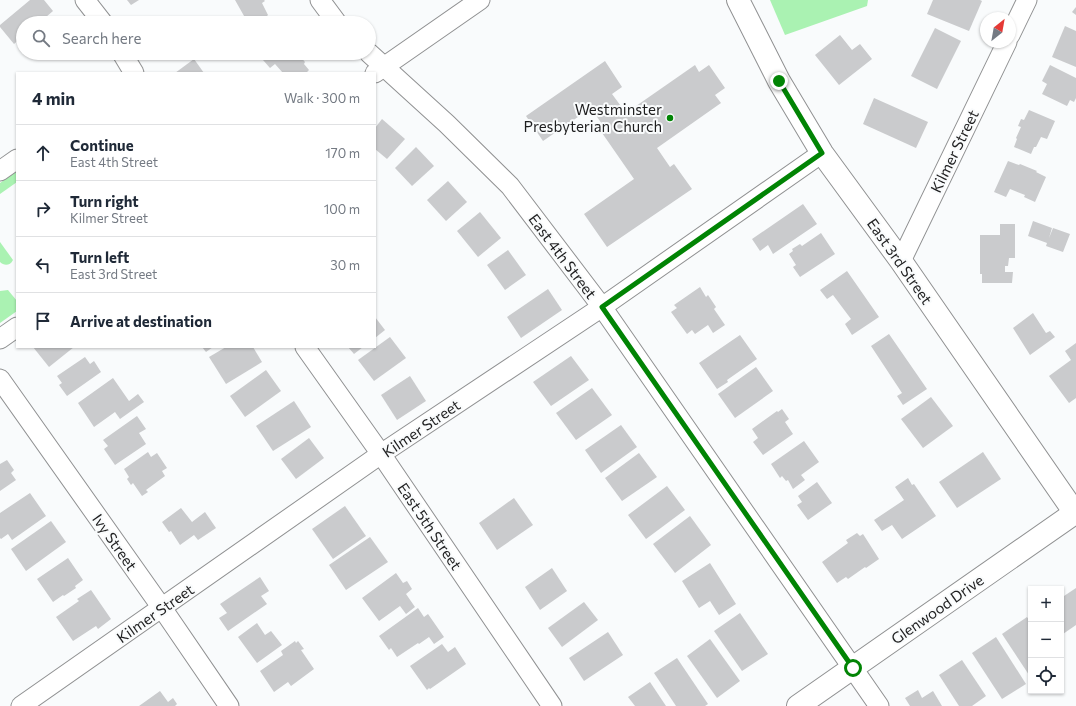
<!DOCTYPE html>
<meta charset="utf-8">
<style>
:root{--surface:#fff;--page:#f6f6f7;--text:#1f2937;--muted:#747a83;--line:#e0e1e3}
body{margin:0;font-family:Commissioner,sans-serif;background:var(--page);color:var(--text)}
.controls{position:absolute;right:12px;bottom:12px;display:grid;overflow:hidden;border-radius:0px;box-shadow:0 1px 3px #0004}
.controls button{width:36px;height:36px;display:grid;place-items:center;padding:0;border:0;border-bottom:1px solid var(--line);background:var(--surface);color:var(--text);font:20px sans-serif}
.compass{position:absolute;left:980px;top:12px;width:36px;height:36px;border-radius:50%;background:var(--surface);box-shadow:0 1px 3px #0004;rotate:31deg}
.stop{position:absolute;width:12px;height:12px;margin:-9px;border:3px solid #018404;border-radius:50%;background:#fff}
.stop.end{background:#018404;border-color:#fff;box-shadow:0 1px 4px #0008}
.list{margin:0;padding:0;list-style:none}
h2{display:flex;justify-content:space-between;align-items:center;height:52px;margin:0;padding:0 16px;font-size:17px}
h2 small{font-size:13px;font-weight:400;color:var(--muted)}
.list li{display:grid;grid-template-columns:26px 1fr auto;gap:12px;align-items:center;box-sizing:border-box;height:56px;padding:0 16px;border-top:1px solid var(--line)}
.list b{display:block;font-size:15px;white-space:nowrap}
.list p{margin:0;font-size:13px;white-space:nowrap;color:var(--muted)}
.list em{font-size:13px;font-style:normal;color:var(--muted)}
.icon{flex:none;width:22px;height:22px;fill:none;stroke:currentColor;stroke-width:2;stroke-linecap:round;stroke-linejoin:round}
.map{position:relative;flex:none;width:1076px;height:706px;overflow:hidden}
.search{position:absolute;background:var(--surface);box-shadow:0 1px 3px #0004;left:16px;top:16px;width:360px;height:44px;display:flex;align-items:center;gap:10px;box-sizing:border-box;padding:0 14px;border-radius:22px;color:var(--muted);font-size:15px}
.panel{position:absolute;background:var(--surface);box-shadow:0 1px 3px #0004;left:16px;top:72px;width:360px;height:276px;border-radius:0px}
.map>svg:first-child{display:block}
</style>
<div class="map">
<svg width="1076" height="706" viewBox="0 0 1076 706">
<rect width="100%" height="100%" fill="#f9fbfc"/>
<g fill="#aaf2b2">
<polygon points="770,0 868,0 867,6 785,35"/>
<polygon points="17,171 17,182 0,194 0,183"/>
<path d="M0 242 13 260C10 266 4 266 0 262Z"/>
<polygon points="8,290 17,301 17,311 0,323 0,291"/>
</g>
<g fill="#cacbcd">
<polygon points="30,0 44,0 53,11 39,23 23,23 23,36 14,44 0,27 0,25"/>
<polygon points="127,0 139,0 131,5"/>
<polygon points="235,0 264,0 265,1 262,3 268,15 267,16 271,22 248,23"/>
<polygon points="933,0 980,0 982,1 969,31 927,14"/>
<polygon points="1076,7 1076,15 1072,12"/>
<polygon points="1065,26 1076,31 1076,67 1052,57"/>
<polygon points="935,28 961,41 937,89 911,76"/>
<polygon points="840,35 852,50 860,44 872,59 839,85 815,55"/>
<polygon points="269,53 297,53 305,62 304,64 309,70 306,73 283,73 275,64 270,68 263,60 269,56 267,55"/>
<polygon points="194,59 204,73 175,73"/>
<polygon points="605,61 622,87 612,94 626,113 695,65 699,72 709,65 725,88 715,95 721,103 657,148 670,167 674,164 692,189 607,247 584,214 634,179 600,130 604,127 591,108 543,141 526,116"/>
<polygon points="1050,65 1076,78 1076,98 1074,102 1070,100 1067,106 1042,94 1047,84 1042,81"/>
<polygon points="874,98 928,122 916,148 863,124"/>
<polygon points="1029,110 1055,121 1047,139 1041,137 1036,147 1034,147 1031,154 1014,147 1017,139 1016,138 1021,127 1018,126 1021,119 1024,120"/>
<polygon points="382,119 405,139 387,159 375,149 375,128"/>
<polygon points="416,147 434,166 412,186 395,168"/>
<polygon points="1008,161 1019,165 1020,164 1037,171 1036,172 1046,177 1035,202 1024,197 1025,195 1010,189 1006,197 994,192"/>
<polygon points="448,181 467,202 446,221 427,200"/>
<polygon points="803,204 817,224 773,254 768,245 760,251 752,239"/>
<polygon points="480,212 501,238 478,257 457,231"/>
<polygon points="1033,221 1052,228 1049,238 1053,228 1070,234 1063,252 1046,246 1047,243 1028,236"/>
<polygon points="1000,224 1015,224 1015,258 1009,258 1008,266 1005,266 1005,272 1013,272 1012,283 982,283 982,274 980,274 980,235 1000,235"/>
<polygon points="821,233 835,254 800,277 793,267 796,265 789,254 793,251 792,249 800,244 802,246"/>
<polygon points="508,250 526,275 505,290 487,265"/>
<polygon points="847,271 879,317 852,335 845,324 851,319 833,295 827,299 820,290"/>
<polygon points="700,287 706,297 708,295 716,307 714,309 725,325 713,333 708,325 695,334 692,330 687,334 671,312 677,308 674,305"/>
<polygon points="548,289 562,310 521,338 507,317"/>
<polygon points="1033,313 1046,333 1050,331 1055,337 1030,355 1013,328"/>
<polygon points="375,317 385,330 375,338"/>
<polygon points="889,334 927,389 903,405 897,396 902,393 871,346"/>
<polygon points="740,335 757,359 727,380 728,382 717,389 699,363"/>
<polygon points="390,337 406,358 374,381 358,360"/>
<polygon points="1076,343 1076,398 1069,403 1049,376 1071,360 1065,351"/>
<polygon points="33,347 74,347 49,367"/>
<polygon points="202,347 213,347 206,352"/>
<polygon points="226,347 253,347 262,362 226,384 209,357"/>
<polygon points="348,347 363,347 354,354"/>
<polygon points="571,356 589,380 551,406 533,382"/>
<polygon points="85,357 90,364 94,361 101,372 67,396 59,385 62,383 57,376"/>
<polygon points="756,367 773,391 735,418 718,394"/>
<polygon points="266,370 281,391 245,417 230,396"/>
<polygon points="410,376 426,401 397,420 381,395"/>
<polygon points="113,378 129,401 138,394 144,402 120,419 115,412 94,427 78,403"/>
<polygon points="592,388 612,415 576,440 556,413"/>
<polygon points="931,397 953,426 923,448 901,419"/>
<polygon points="294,401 311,427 273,451 256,426"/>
<polygon points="782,409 789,419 785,422 793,434 763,455 753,442 758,438 752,429 777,411 778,412"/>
<polygon points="137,416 146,429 139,433 146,444 115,465 104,449 108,446 103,440"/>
<polygon points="621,425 637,447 601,473 585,450"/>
<polygon points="309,438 324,458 296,479 281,459"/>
<polygon points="804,441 819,462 801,475 805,480 793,489 788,480 786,481 782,476 780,478 771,464"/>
<polygon points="148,452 151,457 157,453 167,468 162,471 165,476 146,490 148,492 142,496 133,483 131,485 127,479 129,477 124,469"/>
<polygon points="983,452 1001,479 957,508 939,482"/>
<polygon points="639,453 657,477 622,501 605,478"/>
<polygon points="7,460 14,470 11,473 16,480 0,491 0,464"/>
<polygon points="908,478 912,485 914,484 936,516 902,539 892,525 882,531 874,520 904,500 895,487"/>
<polygon points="817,482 832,503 808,520 797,505 802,502 798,496"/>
<polygon points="667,486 685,510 646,539 628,515"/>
<polygon points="30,493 46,516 12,540 8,534 1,539 0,538 0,513"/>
<polygon points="514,498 533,525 497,550 479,523"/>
<polygon points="345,506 366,536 333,559 312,529"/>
<polygon points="181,508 192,522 205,512 216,528 198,540 194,535 180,545 171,531 169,532 162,522"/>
<polygon points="690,516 711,545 675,573 653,544"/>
<polygon points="51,521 66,542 26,571 11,549"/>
<polygon points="857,533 860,536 863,534 879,559 866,568 865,567 848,579 846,577 837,583 822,562 848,543 846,540"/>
<polygon points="370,537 388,562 346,590 329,565"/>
<polygon points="68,558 83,580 75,586 76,588 64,596 63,595 53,602 37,579"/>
<polygon points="710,563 736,604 719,615 710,601 699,608 682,581"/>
<polygon points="552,568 567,591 540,610 525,587"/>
<polygon points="396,573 403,583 407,581 412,589 406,594 415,607 406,614 400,606 379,621 362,598"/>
<polygon points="260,577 269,591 261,596 267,604 228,631 219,618 227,613 220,604"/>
<polygon points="1076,588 1076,625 1063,634 1061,631 1061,598"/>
<polygon points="91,590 111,619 98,629 96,626 73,641 56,617 79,601 77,599"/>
<polygon points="584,602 598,620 562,647 548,628"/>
<polygon points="418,608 424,617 428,614 444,637 434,644 429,637 419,644 418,643 397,657 391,648 389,650 379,636"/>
<polygon points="740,613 768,654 742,671 714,631"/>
<polygon points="1027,617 1031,623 1031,678 1002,634"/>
<polygon points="257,623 265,635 271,631 282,645 257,663 238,637"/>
<polygon points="608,632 623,655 584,681 569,658"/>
<polygon points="996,637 1026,684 1002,699 972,653"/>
<polygon points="710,639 740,681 717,698 687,656"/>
<polygon points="295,641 296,643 298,641 304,649 301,650 314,669 291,686 288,682 274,692 260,671 283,655 281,651"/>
<polygon points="442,644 448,652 455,647 466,664 430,689 429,688 427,690 410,666"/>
<polygon points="677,658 708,704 705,706 676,706 654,673"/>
<polygon points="962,660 986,696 972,706 959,706 939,675"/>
<polygon points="650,682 666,706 635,706 628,697"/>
<polygon points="918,690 922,698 933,691 942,706 910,706 905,698"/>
<polygon points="160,691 168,702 173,698 177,704 175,706 139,706"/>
</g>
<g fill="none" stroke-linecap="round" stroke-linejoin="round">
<defs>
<g id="street">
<polyline points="85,0 103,23"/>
<polyline points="320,0 337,23"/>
<polyline points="1010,35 1027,0"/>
<polyline points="122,53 134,73"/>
<polyline points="369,53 447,124 510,186 602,307 879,706"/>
<polyline points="375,73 480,0"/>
<polyline points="0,171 17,159"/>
<polyline points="901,261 1007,42"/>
<polyline points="0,339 17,327"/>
<polyline points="305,347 381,454 552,706"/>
<polyline points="0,379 162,608 229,706"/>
<polyline points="21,706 381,454 602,307 822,153"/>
</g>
<g id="secondary">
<polyline points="738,0 779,81 822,153 901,261 1075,513"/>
<polyline points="798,706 1076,512"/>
</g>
</defs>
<use href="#street" stroke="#909192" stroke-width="21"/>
<use href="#secondary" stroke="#909192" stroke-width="24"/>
<use href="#street" stroke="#fff" stroke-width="19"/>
<use href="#secondary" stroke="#fff" stroke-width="22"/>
</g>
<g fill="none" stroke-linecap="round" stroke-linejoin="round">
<polyline stroke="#018404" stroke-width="5" points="779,81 822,153 602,307 853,668"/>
</g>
<circle fill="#018404" stroke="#f9fbfc" stroke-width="1.5" cx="670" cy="118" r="4"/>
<g text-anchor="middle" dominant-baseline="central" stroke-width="4" stroke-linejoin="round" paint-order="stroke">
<g font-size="15" fill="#1e1e1f" stroke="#f9fbfc" text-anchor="end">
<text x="662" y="109">Westminster<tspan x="662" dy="17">Presbyterian Church</tspan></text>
</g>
<g font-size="15" fill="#1e1e1f" stroke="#f9fbfc">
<text transform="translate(954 151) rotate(-64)">Kilmer Street</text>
<text transform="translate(563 256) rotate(53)">East 4th Street</text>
<text transform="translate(900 261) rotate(55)">East 3rd Street</text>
<text transform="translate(421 428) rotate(-34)">Kilmer Street</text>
<text transform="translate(430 526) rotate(56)">East 5th Street</text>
<text transform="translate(115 542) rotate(55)">Ivy Street</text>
<text transform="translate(937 609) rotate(-35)">Glenwood Drive</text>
<text transform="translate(155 613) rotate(-35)">Kilmer Street</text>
</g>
</g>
</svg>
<div class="controls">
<button>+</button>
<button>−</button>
<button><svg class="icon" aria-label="locate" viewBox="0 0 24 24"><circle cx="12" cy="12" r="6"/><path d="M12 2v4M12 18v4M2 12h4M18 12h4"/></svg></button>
</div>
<svg class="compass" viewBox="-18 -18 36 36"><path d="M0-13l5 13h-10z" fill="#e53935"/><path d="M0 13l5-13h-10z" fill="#747a83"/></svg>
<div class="stop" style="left:853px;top:668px"></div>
<div class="stop end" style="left:779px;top:81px"></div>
<div class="search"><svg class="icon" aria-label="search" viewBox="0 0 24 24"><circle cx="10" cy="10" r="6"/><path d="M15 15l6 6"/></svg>Search here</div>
<section class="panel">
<h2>4 min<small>Walk · 300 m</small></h2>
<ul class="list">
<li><svg class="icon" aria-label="ahead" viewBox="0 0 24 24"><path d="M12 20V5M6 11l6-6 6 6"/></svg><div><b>Continue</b><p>East 4th Street</p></div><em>170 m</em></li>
<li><svg class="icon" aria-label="right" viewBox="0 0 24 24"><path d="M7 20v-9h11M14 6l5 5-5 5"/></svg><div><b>Turn right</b><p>Kilmer Street</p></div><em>100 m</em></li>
<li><svg class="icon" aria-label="left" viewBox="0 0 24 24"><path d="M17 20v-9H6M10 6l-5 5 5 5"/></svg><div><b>Turn left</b><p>East 3rd Street</p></div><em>30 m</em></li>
<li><svg class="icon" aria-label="arrive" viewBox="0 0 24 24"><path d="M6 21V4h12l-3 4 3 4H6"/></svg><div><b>Arrive at destination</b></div></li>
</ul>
</section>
</div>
